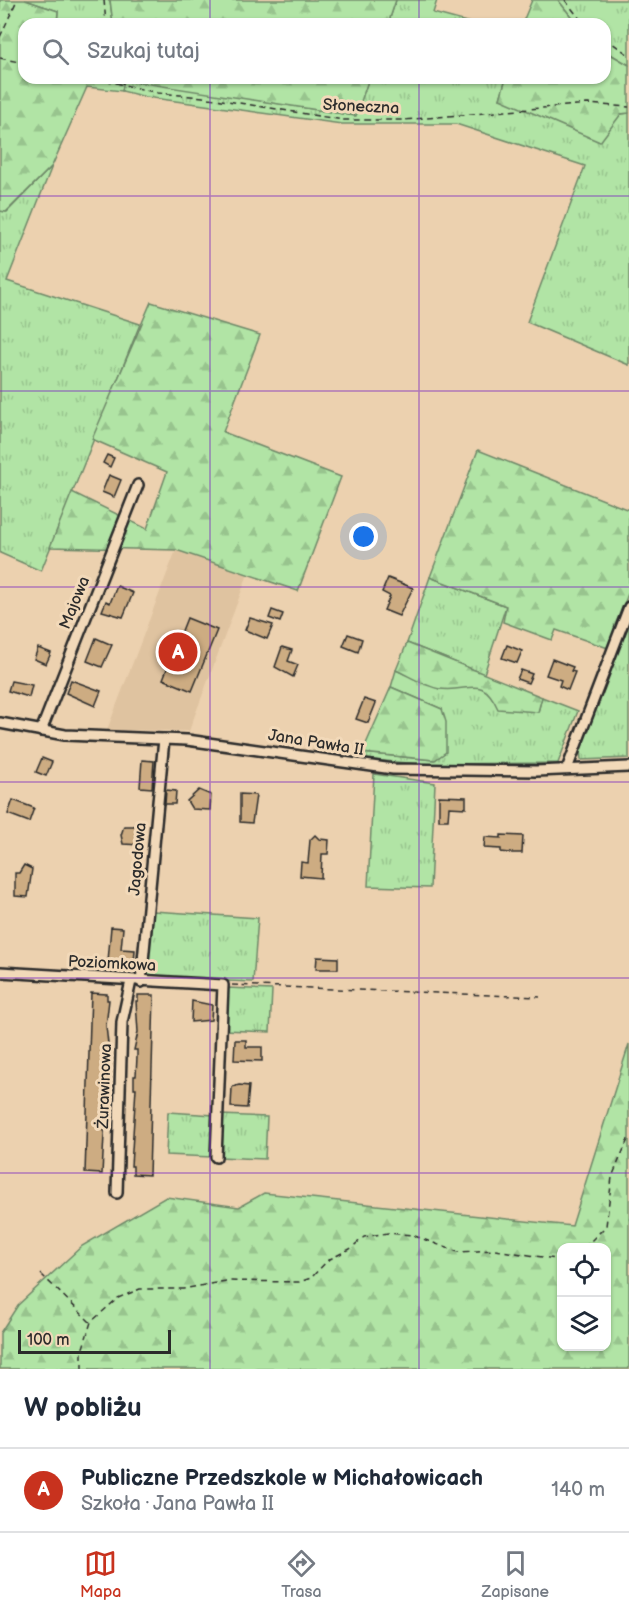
<!DOCTYPE html>
<html lang="pl">
<meta charset="utf-8">
<style>
:root{--surface:#fff;--page:#f6f6f7;--text:#1f2937;--muted:#747a83;--line:#e0e1e3;--accent:#c8321e}
body{margin:0;font-family:"Balsamiq Sans",sans-serif;background:var(--page);color:var(--text)}
.controls{position:absolute;right:18px;bottom:18px;display:grid;overflow:hidden;border-radius:12px;box-shadow:0 2px 4px #0004}
.controls button{width:54px;height:54px;display:grid;place-items:center;padding:0;border:0;border-bottom:2px solid var(--line);background:var(--surface);color:var(--text);font:30px sans-serif}
.scale{position:absolute;left:18px;bottom:15px;width:153px;box-sizing:border-box;padding-left:6px;border:3px solid #2b2b2b;border-top:0;font-size:16px;line-height:21px;white-space:nowrap;color:#2b2b2b;-webkit-text-stroke:4px #f2d9b9;paint-order:stroke}
.you{position:absolute;left:364px;top:537px;width:21px;height:21px;margin:-15px;border:4px solid #fff;border-radius:50%;background:#1a73e8;box-shadow:0 0 0 9px #1a73e833}
.badge{display:grid;place-items:center;width:39px;height:39px;border-radius:50%;background:var(--accent);color:#fff;font-size:20px;font-weight:700}
.pin{position:absolute;translate:-50% -50%;border:3px solid #fff;box-shadow:0 2px 6px #0006}
.list{margin:0;padding:0;list-style:none}
h2{display:flex;justify-content:space-between;align-items:center;height:78px;margin:0;padding:0 24px;font-size:26px}
h2 small{font-size:20px;font-weight:400;color:var(--muted)}
.list li{display:grid;grid-template-columns:39px 1fr auto;gap:18px;align-items:center;box-sizing:border-box;height:84px;padding:0 24px;border-top:2px solid var(--line)}
.list b{display:block;font-size:22px;white-space:nowrap}
.list p{margin:0;font-size:20px;white-space:nowrap;color:var(--muted)}
.list em{font-size:20px;font-style:normal;color:var(--muted)}
.icon{flex:none;width:33px;height:33px;fill:none;stroke:currentColor;stroke-width:2;stroke-linecap:round;stroke-linejoin:round}
.map{position:relative;flex:none;width:629px;height:1369px;overflow:hidden}
.search{position:absolute;background:var(--surface);box-shadow:0 2px 4px #0004;left:18px;right:18px;top:18px;height:66px;display:flex;align-items:center;gap:15px;box-sizing:border-box;padding:0 21px;border-radius:18px;color:var(--muted);font-size:22px}
.sheet{height:162px;background:var(--surface)}
nav{display:flex;justify-content:space-around;align-items:center;box-sizing:border-box;height:84px;border-top:2px solid var(--line);background:var(--surface);font-size:16px;color:var(--muted)}
nav a{display:grid;justify-items:center;gap:3px}
nav .on{color:var(--accent)}
.map>svg:first-child{display:block}
</style>
<div class="map">
<svg width="629" height="1369" viewBox="0 0 629 1369">
<defs>
<pattern id="grass-tufts" width="24" height="20" patternUnits="userSpaceOnUse" patternTransform="scale(1.5)"><rect width="24" height="20" fill="#b1e4a5"/><path d="M3 7l-1-3M5 7V3M7 7l1-3M15 17l-1-3M17 17v-4M19 17l1-3" fill="none" stroke="#98c48e"/></pattern>
<pattern id="forest-firs" width="22" height="20" patternUnits="userSpaceOnUse" patternTransform="scale(1.5)"><rect width="22" height="20" fill="#b1e4a5"/><path d="M5 1l3.5 6h-7zM16 11l3.5 6h-7z" fill="#98c48e"/></pattern>
</defs>
<rect width="100%" height="100%" fill="#ecd1af"/>
<filter id="ink" filterUnits="userSpaceOnUse"><feTurbulence type="fractalNoise" baseFrequency=".0167" numOctaves="2"/><feDisplacementMap in="SourceGraphic" scale="12" xChannelSelector="R" yChannelSelector="G"/><feConvolveMatrix kernelMatrix="1 2 1 2 8 2 1 2 1" color-interpolation-filters="sRGB"/></filter>
<g filter="url(#ink)">
<polygon fill="#dfc3a0" points="176,550 248,574 189,731 107,730"/>
<g fill="url(#grass-tufts)" stroke="#6e8868" stroke-width="1.5">
<polygon points="25,0 110,0 113,24 57,24 58,11"/>
<polygon points="396,0 437,0 433,13 474,24 388,24"/>
<polygon points="558,0 629,0 629,65 605,51 605,24 577,24"/>
<polygon points="122,78 355,116 369,78 506,78 500,99 621,114 629,113 629,365 527,322 585,166 456,124 342,124 146,97 122,91"/>
<polygon points="52,166 7,281 140,324 41,571 0,553 0,211 7,212"/>
<polygon points="430,577 506,606 484,674 407,643"/>
<polygon points="629,623 629,758 581,760 580,749"/>
<polygon points="396,670 439,689 478,686 492,694 538,712 542,697 578,711 558,763 418,764 362,759 362,753 434,760 442,709 391,687"/>
<polygon points="374,774 435,783 430,888 368,886"/>
<polygon points="153,911 258,918 253,982 153,978 148,974"/>
<polygon points="227,988 272,990 270,1032 225,1030"/>
<polygon points="168,1112 214,1115 212,1157 166,1155"/>
<polygon points="221,1115 267,1117 265,1159 219,1157"/>
</g>
<g fill="url(#forest-firs)" stroke="#6e8868" stroke-width="1.5" fill-rule="evenodd">
<polygon points="0,0 25,0 58,11 57,24 24,24 24,78 369,78 356,116 124,80 122,91 87,87 52,166 6,212 0,211"/>
<polygon points="110,0 396,0 388,24 113,24"/>
<polygon points="532,0 558,0 577,24 522,24"/>
<polygon points="605,51 629,65 629,113 621,114 600,142 500,99 506,78 605,78"/>
<polygon points="151,302 260,335 223,432 341,477 298,591 176,550 50,547 72,492 147,529 167,472 92,439"/>
<polygon points="478,450 629,510 629,591 608,648 556,630 552,640 503,622 506,606 430,577"/>
<path d="M407 643 542 697 538 712 498 709C482 673 469 693 440 689 426 687 409 676 396 670Z"/>
<polygon points="391,687 442,709 446,722 446,752 435,760 362,753"/>
<path d="M629 1044V1369H0V1333L18 1305 82 1246 166 1197 239 1207 264 1193 572 1226ZM562 1248H606V1346H562Z"/>
</g>
<g fill="#cdac82" stroke="#2b2b2b" stroke-width="1.5">
<polygon points="107,455 114,458 110,467 103,463"/>
<polygon points="109,475 121,480 114,497 102,492"/>
<polygon points="388,578 413,588 399,616 384,610 390,596 382,592"/>
<polygon points="117,586 133,593 123,617 102,611 106,601 110,603"/>
<polygon points="272,610 283,614 280,622 269,618"/>
<polygon points="187,618 217,630 192,691 163,679"/>
<polygon points="250,618 273,625 267,639 245,630"/>
<polygon points="348,634 362,639 358,652 343,646"/>
<polygon points="96,638 112,645 102,667 87,661"/>
<polygon points="507,645 522,651 517,663 502,658"/>
<polygon points="282,647 292,650 288,661 298,665 293,677 275,667"/>
<polygon points="38,648 51,653 46,664 34,659"/>
<polygon points="552,659 573,667 571,671 575,672 568,690 559,686 561,680 546,675"/>
<polygon points="521,670 532,674 528,683 517,679"/>
<polygon points="71,680 101,691 95,706 66,693"/>
<polygon points="11,681 32,685 29,697 8,691"/>
<polygon points="364,699 376,703 368,723 356,719"/>
<polygon points="42,758 52,762 46,776 36,772"/>
<polygon points="142,760 154,761 152,788 140,787"/>
<polygon points="166,790 176,791 175,804 165,804"/>
<polygon points="199,790 211,795 210,810 192,809 187,801"/>
<polygon points="240,794 256,795 252,823 240,822"/>
<polygon points="439,796 466,797 466,808 449,807 448,820 439,820"/>
<polygon points="13,800 34,808 29,822 8,814"/>
<polygon points="135,823 145,824 141,845 123,844 121,835 124,826 134,826"/>
<polygon points="315,835 319,839 329,840 328,854 322,854 321,878 300,876 301,862 308,863 310,840"/>
<polygon points="501,835 523,836 522,853 510,853 501,852 501,849 484,848 485,837 501,838"/>
<polygon points="24,865 32,869 28,897 15,896 15,873 19,873"/>
<polygon points="111,927 123,928 121,949 135,950 134,962 108,961"/>
<polygon points="317,957 338,958 338,969 316,969"/>
<polygon points="91,993 107,994 107,1000 109,1000 106,1026 108,1044 104,1069 104,1076 107,1076 102,1174 85,1173"/>
<polygon points="138,995 154,995 149,1175 133,1174 133,1166 131,1166 136,1088 134,1088 134,1076 136,1076 137,1057 137,1050 134,1050 138,1032 136,1001 138,1001"/>
<polygon points="192,1001 212,1005 211,1020 191,1022"/>
<polygon points="235,1040 246,1040 246,1047 262,1047 262,1061 234,1060"/>
<polygon points="239,1085 249,1086 247,1108 231,1107 232,1087"/>
</g>
<g fill="none" stroke-linecap="round" stroke-linejoin="round">
<defs>
<g id="street">
<polyline points="0,723 65,735 187,740 393,769 536,771 629,767"/>
<polyline points="41,731 138,485"/>
<polyline points="567,769 629,607"/>
<polyline points="0,972 223,985 216,1157"/>
<polyline points="141,982 164,739"/>
<polyline points="117,1193 122,1022 131,981"/>
</g>
</defs>
<use href="#street" stroke="#2b2b2b" stroke-width="14"/>
<g stroke="#2b2b2b" stroke-width="1.5" stroke-dasharray="6 4.5" stroke-linecap="butt">
<polyline points="104,0 106,24"/>
<polyline points="565,0 584,24"/>
<polyline points="0,37 17,0"/>
<polyline points="605,38 629,55"/>
<polyline points="0,58 24,63"/>
<polyline points="95,78 158,93 203,97 343,120 403,120 588,104 629,107"/>
<polyline points="122,78 123,84"/>
<polyline points="232,985 540,997"/>
<polyline points="584,1248 606,1226 612,1177 629,1137"/>
<polyline points="41,1274 90,1322"/>
<polyline points="82,1369 82,1351 91,1322 118,1298 140,1289 183,1289 226,1281 299,1282 311,1278 328,1260 350,1249 364,1237 388,1233 412,1235 458,1252 495,1250 556,1259 562,1256"/>
</g>
<use href="#street" stroke="#f2d9b9" stroke-width="9"/>
</g>
</g>
<path fill="none" stroke="#7b2cbf" stroke-width="1.5" stroke-opacity="0.55" d="M210 0V24M419 0V24M210 78V1369M419 78V1369M0 196H629M0 391H629M0 587H629M0 782H629M0 978H629M0 1173H629"/>
<g text-anchor="middle" dominant-baseline="central" stroke-width="6" stroke-linejoin="round" paint-order="stroke">
<g font-size="16" fill="#2b2b2b" stroke="#f2d9b9">
<text transform="translate(361 107) rotate(3)">Słoneczna</text>
<text transform="translate(75 603) rotate(-68)">Majowa</text>
<text transform="translate(316 743) rotate(9)">Jana Pawła II</text>
<text transform="translate(138 859) rotate(-85)">Jagodowa</text>
<text transform="translate(112 964) rotate(3)">Poziomkowa</text>
<text transform="translate(105 1086) rotate(-88)">Żurawinowa</text>
</g>
</g>
</svg>
<div class="controls">
<button><svg class="icon" aria-label="locate" viewBox="0 0 24 24"><circle cx="12" cy="12" r="6"/><path d="M12 2v4M12 18v4M2 12h4M18 12h4"/></svg></button>
<button><svg class="icon" aria-label="layers" viewBox="0 0 24 24"><path d="M12 4l9 5-9 5-9-5zM3 14l9 5 9-5"/></svg></button>
</div>
<div class="scale">100 m</div>
<div class="you"></div>
<div class="pin badge" style="left:178px;top:652px">A</div>
<div class="search"><svg class="icon" aria-label="search" viewBox="0 0 24 24"><circle cx="10" cy="10" r="6"/><path d="M15 15l6 6"/></svg>Szukaj tutaj</div>
</div>
<section class="sheet">
<h2>W pobliżu<small></small></h2>
<ul class="list">
<li><span class="badge">A</span><div><b>Publiczne Przedszkole w Michałowicach</b><p>Szkoła · Jana Pawła II</p></div><em>140 m</em></li>
</ul>
</section>
<nav>
<a class="on"><svg class="icon" aria-label="map" viewBox="0 0 24 24"><path d="M3 6l6-2 6 2 6-2v14l-6 2-6-2-6 2zM9 4v14M15 6v14"/></svg>Mapa</a>
<a><svg class="icon" aria-label="directions" viewBox="0 0 24 24"><path d="M12 3l9 9-9 9-9-9zM9 14v-3h6M13 9l2 2-2 2"/></svg>Trasa</a>
<a><svg class="icon" aria-label="saved" viewBox="0 0 24 24"><path d="M7 4h10v16l-5-4-5 4z"/></svg>Zapisane</a>
</nav>
